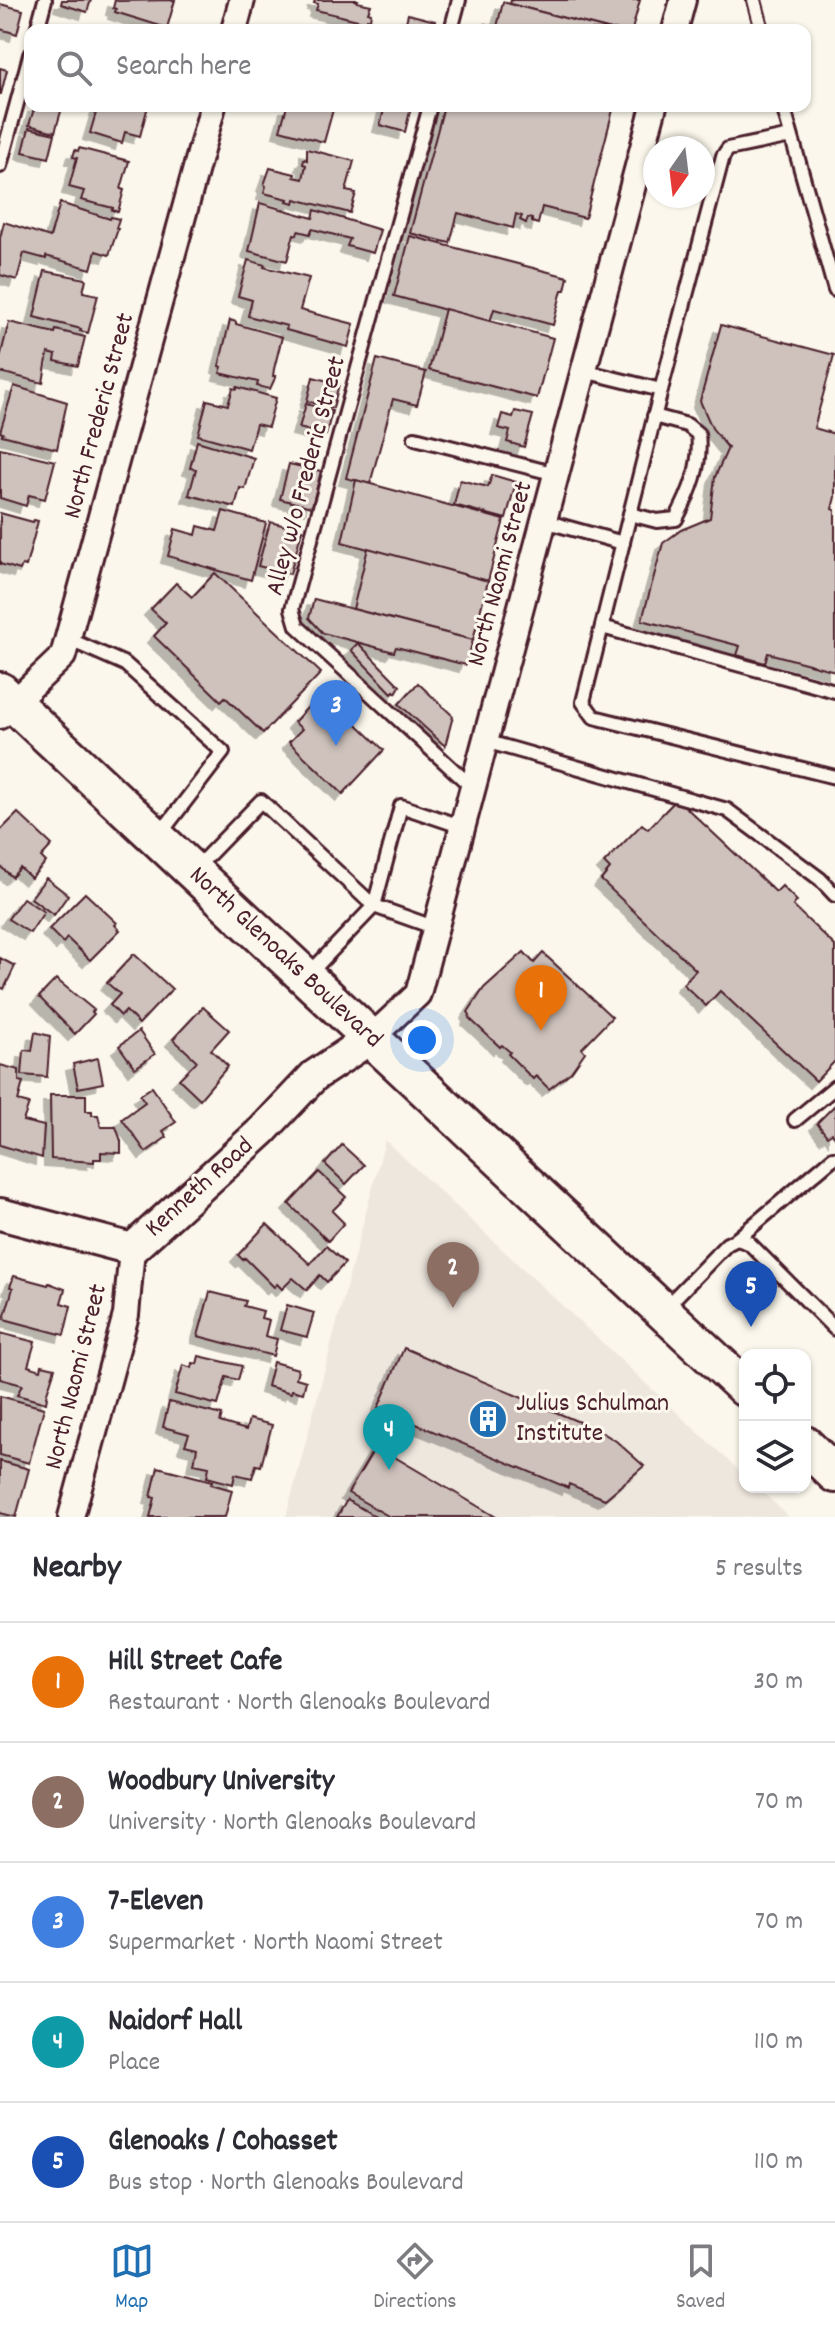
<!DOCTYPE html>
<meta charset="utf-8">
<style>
:root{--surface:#fff;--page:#f2f2f3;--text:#2b2b33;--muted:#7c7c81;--line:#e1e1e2;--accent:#1f6fb2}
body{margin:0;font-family:Dekko,sans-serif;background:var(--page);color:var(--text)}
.controls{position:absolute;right:24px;bottom:24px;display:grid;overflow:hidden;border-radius:16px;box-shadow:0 2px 6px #0004}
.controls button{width:72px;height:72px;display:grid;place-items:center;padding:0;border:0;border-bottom:2px solid var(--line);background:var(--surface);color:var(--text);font:40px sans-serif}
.compass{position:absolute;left:643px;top:136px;width:72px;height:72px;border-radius:50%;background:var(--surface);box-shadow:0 2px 6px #0004;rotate:194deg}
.you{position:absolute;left:422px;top:1040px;width:28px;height:28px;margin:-20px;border:6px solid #fff;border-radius:50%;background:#1a73e8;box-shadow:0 0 0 12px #1a73e833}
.badge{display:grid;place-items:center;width:52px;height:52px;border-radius:50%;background:var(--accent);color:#fff;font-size:26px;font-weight:700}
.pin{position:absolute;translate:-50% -66px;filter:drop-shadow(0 2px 4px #0008)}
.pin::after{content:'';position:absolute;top:42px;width:28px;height:24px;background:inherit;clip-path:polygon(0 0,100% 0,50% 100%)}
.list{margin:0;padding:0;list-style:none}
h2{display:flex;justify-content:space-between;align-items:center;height:104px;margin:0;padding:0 32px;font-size:34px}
h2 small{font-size:26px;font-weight:400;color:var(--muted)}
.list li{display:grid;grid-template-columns:52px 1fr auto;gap:24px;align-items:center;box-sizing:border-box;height:120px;padding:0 32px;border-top:2px solid var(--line)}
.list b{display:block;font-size:30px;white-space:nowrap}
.list p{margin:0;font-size:26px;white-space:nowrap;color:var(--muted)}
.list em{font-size:26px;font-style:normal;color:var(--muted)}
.icon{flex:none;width:44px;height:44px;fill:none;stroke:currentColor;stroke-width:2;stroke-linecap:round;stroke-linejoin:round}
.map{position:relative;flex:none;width:835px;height:1517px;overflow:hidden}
.search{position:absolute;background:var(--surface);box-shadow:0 2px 6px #0004;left:24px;right:24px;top:24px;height:88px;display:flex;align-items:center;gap:20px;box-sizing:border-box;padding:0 28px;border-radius:16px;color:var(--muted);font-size:30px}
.sheet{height:704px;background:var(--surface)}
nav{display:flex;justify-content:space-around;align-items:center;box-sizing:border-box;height:112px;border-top:2px solid var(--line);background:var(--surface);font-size:22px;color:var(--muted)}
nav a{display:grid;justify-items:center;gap:4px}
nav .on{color:var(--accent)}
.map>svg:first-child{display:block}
</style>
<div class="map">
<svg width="835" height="1517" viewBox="0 0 835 1517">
<defs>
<filter id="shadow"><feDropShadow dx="-7" dy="7" stdDeviation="0" flood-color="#0004"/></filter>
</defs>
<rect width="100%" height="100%" fill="#fbf7ec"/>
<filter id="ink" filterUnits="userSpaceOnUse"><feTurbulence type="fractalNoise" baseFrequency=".0125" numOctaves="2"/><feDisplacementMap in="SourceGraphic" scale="16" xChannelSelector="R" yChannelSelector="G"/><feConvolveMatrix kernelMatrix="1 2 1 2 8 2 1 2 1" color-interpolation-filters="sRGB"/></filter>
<g filter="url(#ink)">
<polygon fill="#eee7de" points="385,1140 745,1476 745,1487 757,1487 789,1517 286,1517"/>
<g fill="#cfc2bc" stroke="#4a1f2b" stroke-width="2" filter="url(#shadow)">
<polygon points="62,0 91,0 87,12 61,4"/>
<polygon points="115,0 118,1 175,0 167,28 115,12 116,9 113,8"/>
<polygon points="315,0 358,0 357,2 371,5 368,12 371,13 370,20 367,19 366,22 316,10 318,4 314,3"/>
<polygon points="511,0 640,0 632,30 611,30 510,4"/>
<polygon points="503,2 510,4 611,30 483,30 485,24 497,27"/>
<polygon points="0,4 23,10 17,34 0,29"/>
<polygon points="408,14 435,21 432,30 404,30"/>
<polygon points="0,68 7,70 1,94 0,94"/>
<polygon points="35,106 62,108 55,132 29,125"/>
<polygon points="98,106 148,106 140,136 125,132 122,143 90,133"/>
<polygon points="287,106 334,106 324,142 280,130"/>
<polygon points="385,106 411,107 405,132 380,125"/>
<polygon points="444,106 614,106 585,218 542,207 538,224 532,222 532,219 528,218 526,223 520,220 522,216 516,214 513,228 458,213 450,243 410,233"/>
<polygon points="29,128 55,134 49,158 23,152"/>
<polygon points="79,148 129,161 121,189 124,190 118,212 112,210 113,208 81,200 84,191 69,187 77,158 73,157 75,150 78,151"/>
<polygon points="307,149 354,161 346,191 356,193 350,213 295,199 294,203 287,201 288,199 264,193 266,186 264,185 270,168 295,174 294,177 303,179 306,165 303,164 304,159 307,160"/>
<polygon points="60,203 110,219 111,217 119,219 116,228 118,229 109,255 96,251 91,269 46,256 46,259 24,253 17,280 0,275 0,238 4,222 50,237"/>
<polygon points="260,203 313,218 315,210 380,230 373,253 347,246 350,239 312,229 310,234 298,231 297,235 294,234 287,261 249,251"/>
<polygon points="410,236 568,277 565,290 562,290 553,325 494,309 490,322 394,296"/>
<polygon points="248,260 265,265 264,267 309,278 300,310 354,324 348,347 286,330 287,326 248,316 252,300 238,296"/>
<polygon points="45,271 86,279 83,292 98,295 88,333 80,331 81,329 34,317"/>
<polygon points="445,309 553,338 537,398 429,370"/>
<polygon points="230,320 236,322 236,324 282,337 274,369 273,376 276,376 270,389 257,386 258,382 220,373 222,367 219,366"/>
<polygon points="9,322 55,333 56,330 85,337 78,366 55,361 56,355 48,353 43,383 0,372 0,358"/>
<polygon points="721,325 834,355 814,428 835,434 835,497 832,509 835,510 835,671 768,653 765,663 737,655 740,646 642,620 663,543 681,530 710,518 715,477 728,448 712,428 700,401"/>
<polygon points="377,359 426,372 417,405 393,399 370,484 346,478"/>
<polygon points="313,377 339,384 333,408 307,401"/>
<polygon points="14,386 67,402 57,449 2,435 3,433 0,432"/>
<polygon points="237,387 276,398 268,427 256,424 249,449 198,435 207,400 228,405 233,388 237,389"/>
<polygon points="306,404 332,411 326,435 299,428"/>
<polygon points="515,411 533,415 524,447 507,442 510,431 498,428 502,414 513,417"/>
<polygon points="197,441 254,458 245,489 240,488 235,507 189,495 196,469 190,468"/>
<polygon points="0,448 55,461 45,499 29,495 26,506 0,498"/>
<polygon points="289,464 321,471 312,507 280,499"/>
<polygon points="492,475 516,482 506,519 454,505 460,480 488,487"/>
<polygon points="356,480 504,520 488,581 342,542"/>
<polygon points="223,511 266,523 251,580 168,556 175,529 196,535 198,526 217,531"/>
<polygon points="0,513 33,522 34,520 38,521 26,566 22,565 20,570 0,564"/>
<polygon points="270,522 302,530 290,574 258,566"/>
<polygon points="368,548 488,581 473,640 353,609"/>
<polygon points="215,573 321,673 263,733 225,697 221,701 154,636 166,623 151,609 176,583 192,597"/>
<polygon points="314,599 473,640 466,665 396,647 394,652 323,633 309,618"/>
<polygon points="358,643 400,686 396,693 394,691 392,693 351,650"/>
<polygon points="418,683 453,716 445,746 399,704"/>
<polygon points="330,699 384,750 343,794 289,742 302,729 294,722 308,707 316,714"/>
<polygon points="677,799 776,892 782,886 797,901 793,906 835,946 835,1061 816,1081 720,991 706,1006 683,984 696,970 601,880 610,869 604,863 642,824 648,829"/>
<polygon points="18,813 52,845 41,857 46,862 31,878 20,868 12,877 0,866 0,831"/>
<polygon points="46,878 68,895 54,915 31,898"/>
<polygon points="85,893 117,923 115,925 120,930 90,960 67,938 63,943 49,929"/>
<polygon points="23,898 44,912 30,933 8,919"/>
<polygon points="524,952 534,963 543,953 612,1017 582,1048 585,1052 571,1072 549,1089 536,1076 533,1079 508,1054 510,1052 502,1045 500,1047 469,1018 470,1015 468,1012 484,988"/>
<polygon points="134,954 172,989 139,1024 126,1011 121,1016 110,1005 120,994 107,983"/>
<polygon points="0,958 15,966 4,989 0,987"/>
<polygon points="56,979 94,1010 92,1012 94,1014 75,1034 39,997"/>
<polygon points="203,1007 229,1030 211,1050 228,1066 200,1099 179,1079 197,1061 173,1039"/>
<polygon points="139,1031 155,1054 135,1068 119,1046"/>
<polygon points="35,1032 50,1036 47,1077 22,1075 24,1050 32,1051"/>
<polygon points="98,1058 103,1083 78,1088 73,1064"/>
<polygon points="0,1065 19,1070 19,1081 23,1082 18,1101 29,1104 23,1121 44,1126 42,1158 0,1145"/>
<polygon points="152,1087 176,1122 163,1131 167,1137 146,1152 122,1119 145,1102 140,1095"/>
<polygon points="50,1095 86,1095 86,1111 92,1111 92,1115 98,1115 101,1127 116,1127 121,1141 121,1153 101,1152 101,1159 94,1159 94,1162 51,1159"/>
<polygon points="835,1105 835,1137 832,1133 827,1136 817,1123"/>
<polygon points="342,1145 364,1165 346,1184 325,1164"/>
<polygon points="319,1172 346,1197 332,1211 344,1223 328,1241 289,1204"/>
<polygon points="267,1224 310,1264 326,1246 345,1263 327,1282 320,1275 307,1290 293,1278 282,1289 277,1284 274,1287 245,1258 243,1260 238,1255"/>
<polygon points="14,1276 48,1285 49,1283 65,1289 61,1303 71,1306 64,1335 4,1319 13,1288 10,1287"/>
<polygon points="210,1292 246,1301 244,1306 263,1311 261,1318 269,1320 265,1336 277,1339 273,1356 198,1336"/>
<polygon points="287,1305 314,1313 307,1337 280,1330"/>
<polygon points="0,1333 35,1342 28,1366 41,1370 42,1365 55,1368 46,1396 47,1397 46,1403 17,1395 22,1385 0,1379"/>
<polygon points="404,1348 598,1430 616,1441 644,1466 605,1499 569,1484 568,1488 378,1408"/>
<polygon points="199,1356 242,1366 238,1380 226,1377 218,1405 175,1394 183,1365 192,1368 193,1363 197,1364"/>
<polygon points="273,1362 298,1369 296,1378 306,1381 303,1393 292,1390 291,1393 267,1386"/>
<polygon points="0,1396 44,1408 29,1463 0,1455"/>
<polygon points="169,1402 222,1415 220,1422 246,1430 249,1419 272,1425 261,1466 256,1465 252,1478 235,1474 233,1484 207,1477 209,1467 194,1464 197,1448 185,1445 189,1434 163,1427"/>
<polygon points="376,1446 496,1517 390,1517 348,1493"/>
<polygon points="0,1461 29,1469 16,1517 0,1513"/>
<polygon points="158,1467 212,1481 211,1484 232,1490 225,1517 150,1517 155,1498 151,1497"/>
<polygon points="347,1500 376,1517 337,1517"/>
</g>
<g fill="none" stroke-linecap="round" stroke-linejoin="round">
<defs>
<g id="service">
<polyline points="754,0 762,30"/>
<polyline points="37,30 45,0"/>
<polyline points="451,30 459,0"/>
<polyline points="430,106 292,609 297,626 473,788"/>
<polyline points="783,106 835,290"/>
<polyline points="791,136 728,149 723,156 661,390 583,702 594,717 835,777"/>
<polyline points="0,166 30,55"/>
<polyline points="584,371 661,390"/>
<polyline points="415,438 556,474"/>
<path d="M630 514 657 521 676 519C690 493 702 464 698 434L687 425 654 416"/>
<polyline points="544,521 623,543"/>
<polyline points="602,627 835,691"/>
<polyline points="68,639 125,664 223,752 160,834"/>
<polyline points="485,741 727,810 820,879 835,895"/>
<polyline points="194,870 261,801 374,906 308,975"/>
<polyline points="436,928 374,906 401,806 463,827"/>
<polyline points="795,1120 835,1087"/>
<polyline points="737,1239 833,1158"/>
<polyline points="663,1310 727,1244 737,1239 749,1243 835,1329"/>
</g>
<g id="minor">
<polyline points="234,30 242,0"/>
<polyline points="675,30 683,0"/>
<polyline points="0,716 63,656 213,106"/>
<polyline points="371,1038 418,994 654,106"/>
<polyline points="71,1517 126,1315 132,1249"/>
</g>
<polyline id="tertiary" points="0,1214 132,1249 262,1131 314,1076 371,1038"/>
<g id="secondary">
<polyline points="0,691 745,1388"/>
<polyline points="805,1445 835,1474"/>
</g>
</defs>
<use href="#service" stroke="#4a1f2b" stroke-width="18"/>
<use href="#minor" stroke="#4a1f2b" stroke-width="30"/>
<use href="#tertiary" stroke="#4a1f2b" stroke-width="36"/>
<use href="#secondary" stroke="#4a1f2b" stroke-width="42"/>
<use href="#service" stroke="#fbf7ec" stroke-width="12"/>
<use href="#minor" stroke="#fbf7ec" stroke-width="24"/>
<use href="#tertiary" stroke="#fbf7ec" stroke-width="30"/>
<use href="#secondary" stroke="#fbf7ec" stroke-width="36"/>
</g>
</g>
<defs>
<symbol id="building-disc" viewBox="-11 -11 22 22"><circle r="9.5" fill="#1f6fb2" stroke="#fbf7ec"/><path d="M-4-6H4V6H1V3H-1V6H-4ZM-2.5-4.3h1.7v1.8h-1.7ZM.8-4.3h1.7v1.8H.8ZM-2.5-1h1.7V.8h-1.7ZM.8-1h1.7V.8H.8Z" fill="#fff"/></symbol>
</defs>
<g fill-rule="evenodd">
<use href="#building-disc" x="466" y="1397" width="44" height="44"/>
</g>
<g text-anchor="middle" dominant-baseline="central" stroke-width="6" stroke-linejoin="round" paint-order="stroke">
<g font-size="26" fill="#4a1f2b" stroke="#fbf7ec">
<text transform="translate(100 416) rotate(-75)">North Frederic Street</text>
<text transform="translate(307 476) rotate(-75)">Alley w/o Frederic Street</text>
<text transform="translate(501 574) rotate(-75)">North Naomi Street</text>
<text transform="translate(285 958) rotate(43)">North Glenoaks Boulevard</text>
<text transform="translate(200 1188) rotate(-42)">Kenneth Road</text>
<text transform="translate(77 1377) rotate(-76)">North Naomi Street</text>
</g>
<g font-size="26" fill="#4a1f2b" stroke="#fbf7ec" text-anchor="start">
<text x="516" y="1404">Julius Schulman<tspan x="516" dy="30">Institute</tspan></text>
</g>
</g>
</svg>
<div class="controls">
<button><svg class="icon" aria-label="locate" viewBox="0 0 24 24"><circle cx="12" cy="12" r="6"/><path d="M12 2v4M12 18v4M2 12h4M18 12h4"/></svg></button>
<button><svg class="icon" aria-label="layers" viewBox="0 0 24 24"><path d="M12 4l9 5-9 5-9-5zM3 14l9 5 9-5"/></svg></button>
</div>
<svg class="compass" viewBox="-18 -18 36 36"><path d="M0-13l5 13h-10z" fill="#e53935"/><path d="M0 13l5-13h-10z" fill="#7c7c81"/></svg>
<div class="you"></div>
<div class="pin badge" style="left:541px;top:1031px;background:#e8710a">1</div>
<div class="pin badge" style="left:453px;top:1308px;background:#8d6e63">2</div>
<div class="pin badge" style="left:336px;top:746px;background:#3f7fe0">3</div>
<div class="pin badge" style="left:389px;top:1470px;background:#0f9aa8">4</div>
<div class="pin badge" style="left:751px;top:1327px;background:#1a4fb4">5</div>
<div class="search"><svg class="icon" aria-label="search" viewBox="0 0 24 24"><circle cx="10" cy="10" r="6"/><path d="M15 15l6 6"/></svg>Search here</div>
</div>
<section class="sheet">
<h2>Nearby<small>5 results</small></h2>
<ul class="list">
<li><span class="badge" style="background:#e8710a">1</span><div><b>Hill Street Cafe</b><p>Restaurant · North Glenoaks Boulevard</p></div><em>30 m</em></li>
<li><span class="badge" style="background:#8d6e63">2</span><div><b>Woodbury University</b><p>University · North Glenoaks Boulevard</p></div><em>70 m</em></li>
<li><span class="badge" style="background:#3f7fe0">3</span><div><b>7-Eleven</b><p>Supermarket · North Naomi Street</p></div><em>70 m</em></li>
<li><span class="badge" style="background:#0f9aa8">4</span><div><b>Naidorf Hall</b><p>Place</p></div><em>110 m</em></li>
<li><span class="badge" style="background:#1a4fb4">5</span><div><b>Glenoaks / Cohasset</b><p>Bus stop · North Glenoaks Boulevard</p></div><em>110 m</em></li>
</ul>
</section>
<nav>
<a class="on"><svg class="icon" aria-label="map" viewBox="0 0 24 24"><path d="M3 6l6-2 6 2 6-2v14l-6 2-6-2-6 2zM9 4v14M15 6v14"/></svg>Map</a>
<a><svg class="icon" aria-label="directions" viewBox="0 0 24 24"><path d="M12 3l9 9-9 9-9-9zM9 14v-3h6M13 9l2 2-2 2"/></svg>Directions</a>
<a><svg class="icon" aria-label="saved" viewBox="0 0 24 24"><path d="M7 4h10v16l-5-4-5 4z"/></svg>Saved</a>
</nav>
